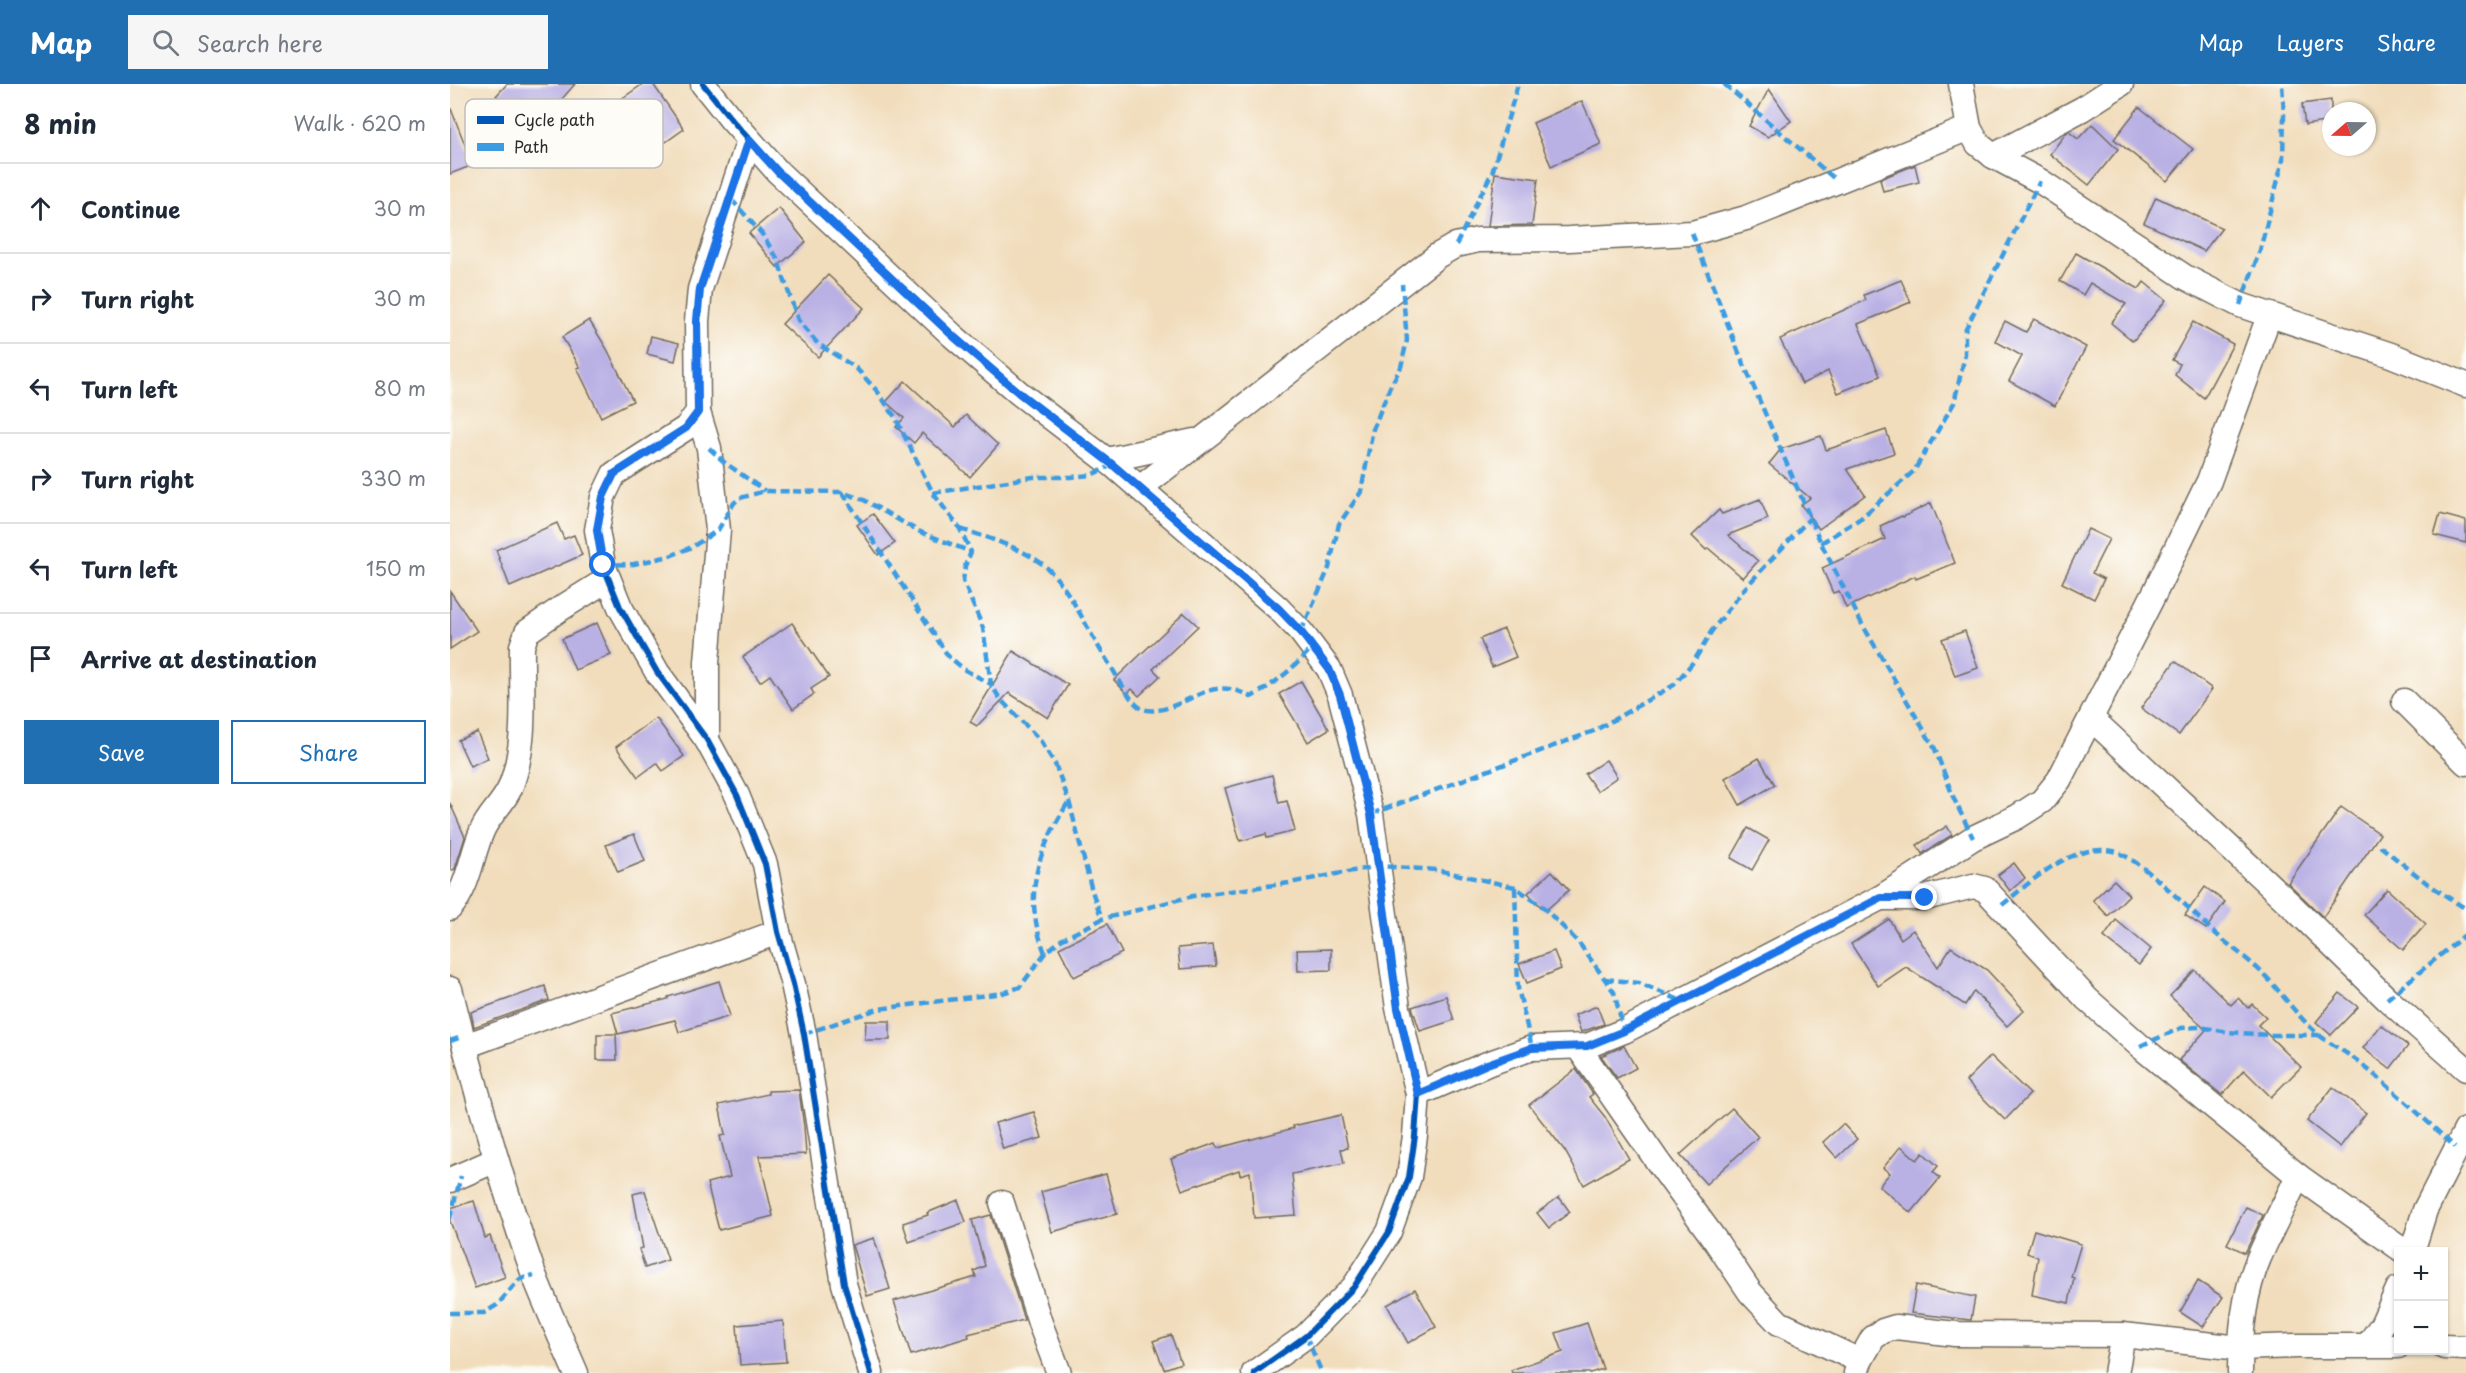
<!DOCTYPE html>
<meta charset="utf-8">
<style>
:root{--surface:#fff;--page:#f6f6f7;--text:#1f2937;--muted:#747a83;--line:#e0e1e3;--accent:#1f6fb2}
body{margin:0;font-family:"Playpen Sans",sans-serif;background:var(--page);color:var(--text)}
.controls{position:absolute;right:18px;bottom:18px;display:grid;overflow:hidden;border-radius:0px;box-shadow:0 2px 4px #0004}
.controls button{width:54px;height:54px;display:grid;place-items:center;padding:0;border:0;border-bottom:2px solid var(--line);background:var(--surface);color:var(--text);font:30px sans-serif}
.compass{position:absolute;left:1872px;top:18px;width:54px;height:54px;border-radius:50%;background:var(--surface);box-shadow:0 2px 4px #0004;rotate:250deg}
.stop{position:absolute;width:18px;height:18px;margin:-14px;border:4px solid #1a73e8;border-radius:50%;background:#fff}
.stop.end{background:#1a73e8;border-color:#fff;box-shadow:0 2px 6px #0008}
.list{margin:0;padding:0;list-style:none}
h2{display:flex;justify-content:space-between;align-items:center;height:78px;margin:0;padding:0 24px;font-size:26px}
h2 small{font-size:20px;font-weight:400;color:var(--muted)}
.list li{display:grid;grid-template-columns:39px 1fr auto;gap:18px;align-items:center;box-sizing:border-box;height:90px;padding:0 24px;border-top:2px solid var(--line)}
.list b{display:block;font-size:22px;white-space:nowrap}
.list em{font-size:20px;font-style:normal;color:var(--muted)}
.actions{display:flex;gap:12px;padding:18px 24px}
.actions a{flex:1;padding:14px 0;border:2px solid var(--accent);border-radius:0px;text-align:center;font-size:21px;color:var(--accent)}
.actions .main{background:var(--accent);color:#fff}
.icon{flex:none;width:33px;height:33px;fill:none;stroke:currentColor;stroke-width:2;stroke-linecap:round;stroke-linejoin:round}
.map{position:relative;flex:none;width:2016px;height:1289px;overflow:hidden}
header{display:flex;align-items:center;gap:36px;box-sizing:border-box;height:84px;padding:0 30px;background:var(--accent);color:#fff}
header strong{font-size:28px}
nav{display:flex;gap:33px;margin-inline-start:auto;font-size:21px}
.search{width:420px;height:54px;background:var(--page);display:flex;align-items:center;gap:15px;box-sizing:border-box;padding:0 21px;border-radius:0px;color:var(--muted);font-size:22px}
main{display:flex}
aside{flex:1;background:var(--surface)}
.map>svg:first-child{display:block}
</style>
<header>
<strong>Map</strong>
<div class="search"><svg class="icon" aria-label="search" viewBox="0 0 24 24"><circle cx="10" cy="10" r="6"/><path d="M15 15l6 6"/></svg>Search here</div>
<nav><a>Map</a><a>Layers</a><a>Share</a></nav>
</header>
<main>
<aside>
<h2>8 min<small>Walk · 620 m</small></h2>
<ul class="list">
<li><svg class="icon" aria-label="ahead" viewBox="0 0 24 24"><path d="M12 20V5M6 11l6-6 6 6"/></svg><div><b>Continue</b></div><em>30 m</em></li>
<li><svg class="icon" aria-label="right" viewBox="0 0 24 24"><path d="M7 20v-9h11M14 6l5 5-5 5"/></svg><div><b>Turn right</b></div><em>30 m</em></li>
<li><svg class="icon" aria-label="left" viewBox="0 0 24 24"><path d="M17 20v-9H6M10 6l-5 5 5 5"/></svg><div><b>Turn left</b></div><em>80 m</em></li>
<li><svg class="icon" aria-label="right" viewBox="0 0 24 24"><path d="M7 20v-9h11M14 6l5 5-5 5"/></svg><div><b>Turn right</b></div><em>330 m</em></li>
<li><svg class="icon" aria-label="left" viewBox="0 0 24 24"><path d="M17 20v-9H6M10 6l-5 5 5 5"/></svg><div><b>Turn left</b></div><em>150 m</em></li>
<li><svg class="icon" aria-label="arrive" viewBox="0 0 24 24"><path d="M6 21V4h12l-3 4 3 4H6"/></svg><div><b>Arrive at destination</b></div></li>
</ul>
<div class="actions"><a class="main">Save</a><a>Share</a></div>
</aside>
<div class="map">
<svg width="2016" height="1289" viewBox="0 0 2016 1289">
<rect width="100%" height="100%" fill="#fdfcf7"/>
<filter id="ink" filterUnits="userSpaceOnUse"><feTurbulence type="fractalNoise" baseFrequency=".0167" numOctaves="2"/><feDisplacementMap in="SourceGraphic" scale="12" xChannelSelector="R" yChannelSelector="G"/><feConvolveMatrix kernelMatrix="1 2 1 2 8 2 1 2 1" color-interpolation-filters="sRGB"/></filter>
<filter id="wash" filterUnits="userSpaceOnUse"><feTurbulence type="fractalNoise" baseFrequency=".008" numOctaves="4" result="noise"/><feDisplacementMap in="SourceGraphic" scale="24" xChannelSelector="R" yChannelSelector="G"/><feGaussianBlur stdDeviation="1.35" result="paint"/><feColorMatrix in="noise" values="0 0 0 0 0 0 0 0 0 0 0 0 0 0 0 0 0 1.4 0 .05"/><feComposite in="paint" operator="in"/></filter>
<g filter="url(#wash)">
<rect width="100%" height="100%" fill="#f1ddbc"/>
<g id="blocks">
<g fill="#b9b0e4">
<polygon points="57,0 125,0 84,47 46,12"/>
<polygon points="193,0 203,0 234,45 186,79 151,29"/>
<polygon points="1319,5 1341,37 1318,53 1299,42"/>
<polygon points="1881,16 1881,37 1855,41 1852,20"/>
<polygon points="1132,17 1151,60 1101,82 1083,39"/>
<polygon points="1689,23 1743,65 1717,97 1664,55"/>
<polygon points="1,25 23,81 0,90 0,26"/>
<polygon points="1642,40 1668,65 1639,101 1600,70 1616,49 1619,48 1628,55"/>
<polygon points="1465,81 1469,98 1433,107 1430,95"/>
<polygon points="1045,89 1088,95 1082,141 1038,142"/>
<polygon points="1706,113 1772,144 1754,167 1694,139"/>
<polygon points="329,124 356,158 327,183 299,149"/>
<polygon points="1626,169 1689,205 1694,198 1716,216 1683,257 1661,239 1676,220 1640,199 1633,211 1610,197"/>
<polygon points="378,191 414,224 368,273 332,240"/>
<polygon points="1451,196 1461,218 1408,240 1430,292 1388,309 1378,287 1352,300 1330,255 1416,216 1414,211"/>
<polygon points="1584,235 1636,263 1605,322 1559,297 1572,272 1545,257 1555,237 1576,248"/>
<polygon points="139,236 157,265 183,317 151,333 127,284 130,283 112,253"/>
<polygon points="1743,238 1783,260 1754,314 1725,291 1730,280 1722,276"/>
<polygon points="201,252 229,259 225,277 197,270"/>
<polygon points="455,297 505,343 516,331 548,361 520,393 472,349 464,359 446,343 454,334 436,318"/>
<polygon points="1436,346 1444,369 1397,385 1415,411 1369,445 1351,421 1360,414 1319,380 1331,365 1371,352 1376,366"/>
<polygon points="1310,415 1318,435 1278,451 1308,477 1293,494 1258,464 1256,466 1242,452 1269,426 1272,430"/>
<polygon points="1481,419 1505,479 1466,495 1465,492 1396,524 1389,507 1383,509 1372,484 1435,455 1430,442 1452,432 1453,433"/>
<polygon points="423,430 445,459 428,471 407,441"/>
<polygon points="1990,430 2016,437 2016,459 1984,451"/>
<polygon points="107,439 114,455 124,451 132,471 60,503 46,466"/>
<polygon points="1638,445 1659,455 1642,489 1654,495 1644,515 1612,499"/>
<polygon points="0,507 27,547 0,565"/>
<polygon points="734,529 748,542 703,585 710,592 689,612 682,605 677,610 664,596"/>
<polygon points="147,539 161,571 125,586 112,555"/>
<polygon points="342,539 379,593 361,605 364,610 343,625 320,591 310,598 293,573"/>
<polygon points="1054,545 1066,573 1042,583 1030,555"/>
<polygon points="1515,547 1528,584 1505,592 1492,555"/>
<polygon points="563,567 618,601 598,634 559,609 527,642 520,638"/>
<polygon points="1725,577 1762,605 1729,651 1691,624"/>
<polygon points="851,597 879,645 858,658 829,610"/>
<polygon points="206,634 234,672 213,687 207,679 188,693 166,663"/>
<polygon points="27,648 38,674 20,682 8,656"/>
<polygon points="1309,674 1325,701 1290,721 1275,694"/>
<polygon points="1156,676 1167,693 1147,707 1135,690"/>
<polygon points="822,691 829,719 837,717 845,747 817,754 816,750 790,757 775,704"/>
<polygon points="0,719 15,753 5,785 0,787"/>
<polygon points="1891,723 1930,750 1873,833 1838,799"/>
<polygon points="1497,742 1502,751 1472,770 1467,761"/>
<polygon points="1298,744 1319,756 1302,786 1281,774"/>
<polygon points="184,750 195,777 168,788 156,761"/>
<polygon points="1564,779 1575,794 1560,807 1548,791"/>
<polygon points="1102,787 1119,806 1095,827 1078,809"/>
<polygon points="1664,796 1679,811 1658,832 1643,816"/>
<polygon points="1755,803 1775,818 1756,845 1735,831"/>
<polygon points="1937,805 1976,840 1953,866 1914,831"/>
<polygon points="1439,835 1451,855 1463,846 1488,883 1501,863 1537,886 1574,926 1557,942 1524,907 1515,921 1456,883 1428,902 1401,860"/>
<polygon points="1666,836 1701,865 1689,881 1654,853"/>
<polygon points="657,840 672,869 624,893 609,864"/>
<polygon points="763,861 766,882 730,885 728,864"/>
<polygon points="881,865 881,886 848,887 847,866"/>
<polygon points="1104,867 1111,885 1077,899 1069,880"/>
<polygon points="1745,886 1781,921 1788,914 1798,924 1802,920 1816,933 1808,941 1851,983 1821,1013 1794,986 1772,1011 1729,976 1756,946 1720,912"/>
<polygon points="269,897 280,932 229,948 225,936 168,950 162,929 218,915 218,913"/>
<polygon points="95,902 99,916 24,943 21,928"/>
<polygon points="1890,909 1908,923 1881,951 1866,938"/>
<polygon points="996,912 1004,936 970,947 962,923"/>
<polygon points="1147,922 1154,940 1131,948 1125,931"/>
<polygon points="416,937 440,937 440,956 415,956"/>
<polygon points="1931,941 1958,962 1940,985 1913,964"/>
<polygon points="147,950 166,950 167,976 147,976"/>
<polygon points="1174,962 1186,984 1167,994 1151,972"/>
<polygon points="1541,972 1580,1010 1555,1036 1516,997"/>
<polygon points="1126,985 1143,1010 1139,1013 1155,1033 1179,1075 1134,1101 1115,1067 1079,1021"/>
<polygon points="1883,1003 1916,1029 1890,1063 1857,1037"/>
<polygon points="349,1006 354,1043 356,1070 309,1072 323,1132 269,1146 257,1099 280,1093 270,1052 275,1051 269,1021 318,1010 318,1007"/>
<polygon points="1282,1024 1308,1053 1256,1100 1230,1071"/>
<polygon points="584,1028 592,1054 553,1065 545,1039"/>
<polygon points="891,1031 898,1064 891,1065 894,1079 842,1090 846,1131 804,1134 800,1088 790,1091 789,1086 732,1106 721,1075 766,1059 768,1064 844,1044 843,1042"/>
<polygon points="1393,1040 1407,1055 1387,1074 1373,1058"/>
<polygon points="1451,1062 1467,1076 1473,1069 1488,1082 1483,1088 1490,1094 1461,1129 1429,1102 1440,1089 1433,1084"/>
<polygon points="656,1090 667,1130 602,1148 591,1108"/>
<polygon points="195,1107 218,1176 195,1184 189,1165 193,1164 183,1110"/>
<polygon points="1109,1113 1120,1128 1099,1144 1087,1129"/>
<polygon points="508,1116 516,1138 459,1158 453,1139 478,1131 477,1129"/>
<polygon points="24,1117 35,1154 40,1152 55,1193 25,1204 0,1137 0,1124"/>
<polygon points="1796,1123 1813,1131 1795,1169 1777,1160"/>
<polygon points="541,1131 574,1236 518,1250 519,1253 461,1271 444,1217 526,1193 524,1187 535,1182 522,1136"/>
<polygon points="1584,1146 1631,1160 1621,1193 1624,1194 1619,1219 1582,1211 1588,1173 1577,1169"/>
<polygon points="424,1154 440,1205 417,1212 402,1161"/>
<polygon points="1748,1197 1773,1213 1753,1243 1730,1228"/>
<polygon points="1466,1201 1525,1213 1521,1236 1461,1229"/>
<polygon points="965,1205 986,1243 958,1259 937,1221"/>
<polygon points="333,1237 336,1278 290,1281 287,1241"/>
<polygon points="1137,1239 1153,1285 1140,1289 1062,1289 1061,1286 1113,1268 1106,1249"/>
<polygon points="721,1251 731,1279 714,1285 703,1257"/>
</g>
</g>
</g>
<g filter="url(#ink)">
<use href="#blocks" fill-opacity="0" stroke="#70695e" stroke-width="1.5"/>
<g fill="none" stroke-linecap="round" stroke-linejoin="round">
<defs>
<g id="street">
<polyline points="253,0 281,35 328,88 503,252 569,309 663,381 828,524 851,548 879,585 890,611 921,730 948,924 968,1010 965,1052 959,1093 939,1148 904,1203 856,1252 804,1289"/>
<polyline points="1511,0 1519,44 1528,60 1543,72 1590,97 1735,193 1790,221 1941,271 2016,301"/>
<polyline points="299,56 250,205 247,237 248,328 236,344 164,390 153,413 147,446 153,481 170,523 207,588 257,656 287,711 315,780 328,848 343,900 354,950 394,1200 421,1289"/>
<polyline points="1543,72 1632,25 1671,0"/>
<polyline points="248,328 259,364 268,446 257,578 257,656"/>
<polyline points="657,376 744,357"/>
<polyline points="690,404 987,172 1006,161 1028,156 1119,155 1242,149 1296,134 1519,44"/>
<polyline points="1954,617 2016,679"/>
<polyline points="1641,634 1842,822 1937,915 2016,985"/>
<polyline points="1430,814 1475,814 1523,802 1535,805 1637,915 1690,962 1848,1092 1955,1168"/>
<path d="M0 824C19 803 21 772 32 747 38 732 53 720 60 704 78 659 71 610 72 562L77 548 110 525 158 495"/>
<path d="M0 905C24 1001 50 1095 83 1188 96 1222 112 1256 126 1289"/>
<polyline points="15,962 328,848"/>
<polyline points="1128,963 1208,1078 1265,1156 1300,1208 1329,1239 1410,1277"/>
<polyline points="968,1010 1037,980 1082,964 1137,962 1174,947 1430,814 1523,754 1567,733 1592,717 1609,696 1705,508 1759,397 1819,232"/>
<polyline points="0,1096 46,1076"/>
<polyline points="552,1119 590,1239 609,1289"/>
<polyline points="1962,1168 1975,1126 2016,1046"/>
<polyline points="1918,1261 1932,1241 1948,1205"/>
<polyline points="1994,1263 2016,1264"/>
<polyline points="1406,1289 1410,1277 1423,1254 1433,1247 1446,1243 1505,1250 1673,1251 1790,1264 1847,1262 1948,1262"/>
<polyline points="1666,1289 1673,1251"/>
<path d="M1790 1289C1790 1252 1794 1210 1808 1176 1820 1147 1835 1120 1848 1092"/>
</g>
</defs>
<use href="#street" stroke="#70695e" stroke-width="27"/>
<use href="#street" stroke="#fff" stroke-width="24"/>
<g stroke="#3d9ce1" stroke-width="4.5" stroke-dasharray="9 4.5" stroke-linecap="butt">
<polyline points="1274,0 1386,96"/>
<polyline points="281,115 312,150 327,174 348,236 368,260 406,284 428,308 445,333 483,409 510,445 521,468 515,482 513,497 533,544 541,600 550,615 590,656 605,680 619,717 642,807 652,835"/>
<polyline points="1242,149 1289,269 1371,459 1412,540 1485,665 1504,715 1523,754"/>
<polyline points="1006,161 1043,86 1068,0"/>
<polyline points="1790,221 1810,166 1833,76 1834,30 1832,0"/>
<polyline points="259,364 274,378 315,407"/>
<polyline points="392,408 498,572 515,586 541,600"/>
<polyline points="483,409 583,393 620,393 641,391 663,381"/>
<path d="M510 445C539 454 584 467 604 491 627 518 640 552 660 581 667 592 679 615 688 622 708 638 746 607 766 605 779 603 790 607 801 613 826 600 844 583 863 563"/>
<polyline points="1371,459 1411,434 1464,387 1504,319 1515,271 1515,246 1590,97"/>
<polyline points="153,481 184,480 220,472 242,463 268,446 284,419 290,414 315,407 392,408 414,416 468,447 521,468"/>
<polyline points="851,548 879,484 889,440 911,408 923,345 940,303 951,283 957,256 952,200"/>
<polyline points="921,730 1144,647 1224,601 1244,577 1261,548 1295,504 1360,434"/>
<polyline points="1930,762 1978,800 2016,825"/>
<polyline points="1065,803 1068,904 1082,964"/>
<path d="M1552 821C1582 797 1621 759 1663 767 1690 773 1742 829 1765 849 1783 865 1804 879 1820 897 1836 915 1850 935 1869 951 1880 960 1894 967 1906 976 1941 1003 1973 1034 2005 1063"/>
<path d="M595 869C572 810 587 769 619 717"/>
<polyline points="1155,895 1189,899 1232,917"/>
<polyline points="1937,915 2016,850"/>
<polyline points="354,950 428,925 553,909 570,903 595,869 611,856 652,835 743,812 839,799 929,782 987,786 1065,803 1093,823 1129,859 1164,908 1174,947"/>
<polyline points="0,957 12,953"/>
<polyline points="1690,962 1731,944 1750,943 1778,948 1819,951 1869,951"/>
<polyline points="0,1134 11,1092"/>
<polyline points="0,1229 34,1229 47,1221 70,1195 84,1191"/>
<polyline points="856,1252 872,1289"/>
</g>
<defs>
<g id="cycleway">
<polyline points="253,0 281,35 328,88 503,252 569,309 663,381 828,524 851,548 879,585 890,611 921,730 948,924 968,1010 965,1052 959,1093 939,1148 904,1203 856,1252 804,1289"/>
<polyline points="299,56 250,205 247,237 248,328 236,344 164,390 153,413 147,446 153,481 170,523 207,588 257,656 287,711 315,780 328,848 343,900 354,950 394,1200 421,1289"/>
</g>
</defs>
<use href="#cycleway" stroke="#fdfcf7" stroke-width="10"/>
<use href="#cycleway" stroke="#0057b8" stroke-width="6"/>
</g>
</g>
<g fill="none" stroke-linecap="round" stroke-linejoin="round" filter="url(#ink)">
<polyline stroke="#1a73e8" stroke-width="8" points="153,481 147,446 153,413 164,390 236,344 248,328 247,237 250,205 299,56 328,88 503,252 569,309 663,381 828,524 851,548 879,585 890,611 921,730 948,924 968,1010 1037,980 1082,964 1137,962 1174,947 1430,814 1475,814"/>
</g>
<rect x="15" y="15" width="198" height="69" rx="9" fill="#fdfcf7" stroke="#bebdba" stroke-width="1.5"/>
<rect x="27" y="32" width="27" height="8" fill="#0057b8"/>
<rect x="27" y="59" width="27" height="8" fill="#3d9ce1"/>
<g font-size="16" fill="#2b2b2b">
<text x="64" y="42">Cycle path</text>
<text x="64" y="69">Path</text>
</g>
</svg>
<div class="controls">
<button>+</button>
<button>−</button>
</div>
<svg class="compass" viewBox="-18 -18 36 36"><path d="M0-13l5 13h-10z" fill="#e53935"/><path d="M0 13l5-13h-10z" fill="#747a83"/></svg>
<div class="stop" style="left:153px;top:481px"></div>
<div class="stop end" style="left:1475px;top:814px"></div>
</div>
</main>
